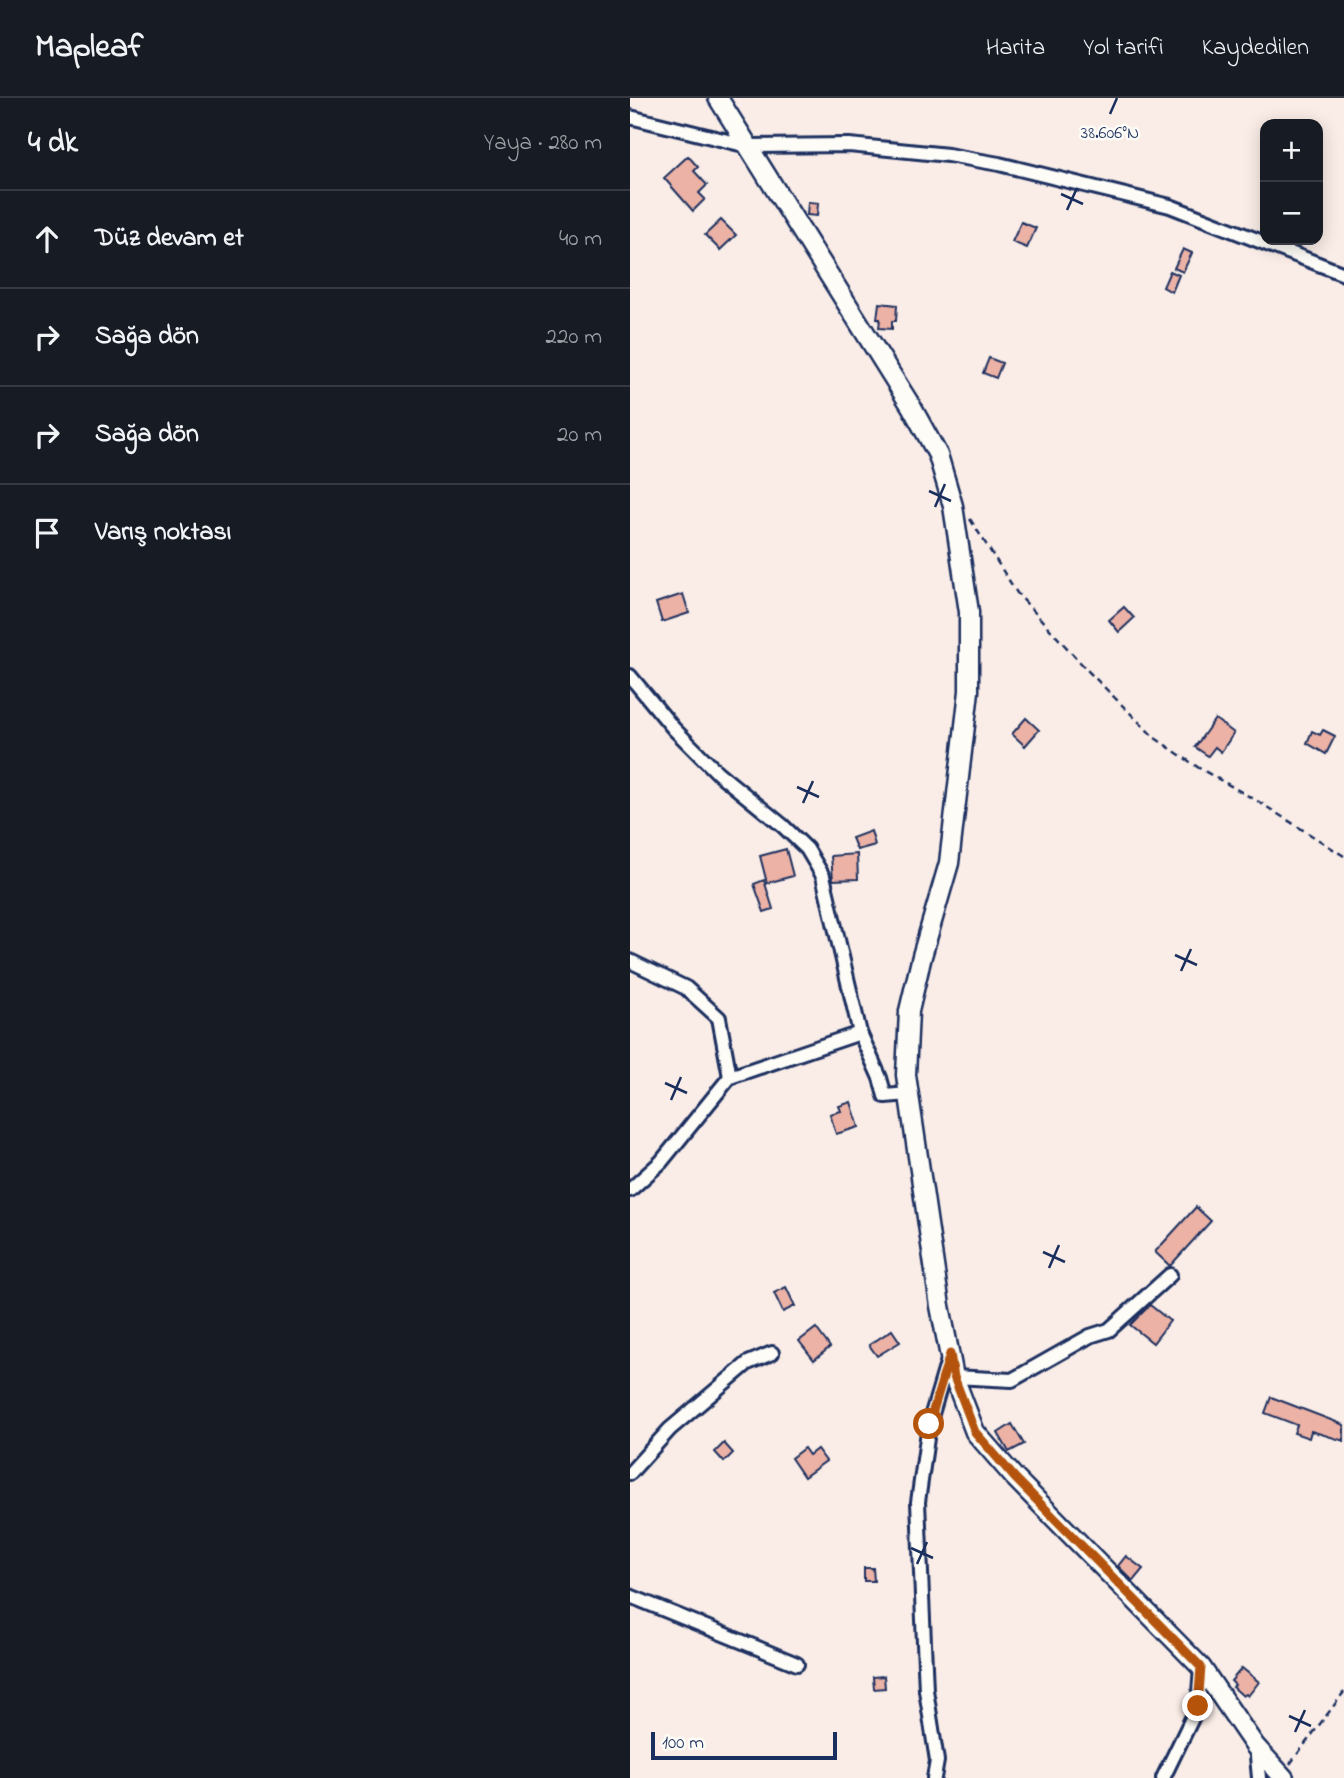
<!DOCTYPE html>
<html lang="tr">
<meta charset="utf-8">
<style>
:root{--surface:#171b24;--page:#20242c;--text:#f1f3f6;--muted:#9ea1a6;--line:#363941}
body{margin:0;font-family:"Indie Flower",sans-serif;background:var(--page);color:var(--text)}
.controls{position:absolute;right:21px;top:21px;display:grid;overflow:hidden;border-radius:14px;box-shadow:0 4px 18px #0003}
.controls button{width:63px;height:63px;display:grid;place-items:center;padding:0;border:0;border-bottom:2px solid var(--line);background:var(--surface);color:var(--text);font:35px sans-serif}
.scale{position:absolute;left:21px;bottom:18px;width:186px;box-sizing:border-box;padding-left:7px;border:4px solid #1b2f5e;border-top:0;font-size:19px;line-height:24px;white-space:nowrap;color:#1b2f5e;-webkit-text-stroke:5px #fdfcf7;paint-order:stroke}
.stop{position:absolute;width:21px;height:21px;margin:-16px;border:5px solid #b45309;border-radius:50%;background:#fff}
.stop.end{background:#b45309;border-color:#fff;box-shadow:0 2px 7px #0008}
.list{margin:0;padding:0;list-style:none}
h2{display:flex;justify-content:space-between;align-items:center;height:91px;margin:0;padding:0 28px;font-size:30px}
h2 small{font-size:23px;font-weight:400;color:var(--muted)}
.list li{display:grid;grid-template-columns:46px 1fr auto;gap:21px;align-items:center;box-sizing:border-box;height:98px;padding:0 28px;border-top:2px solid var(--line)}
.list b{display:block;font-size:26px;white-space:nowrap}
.list em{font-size:23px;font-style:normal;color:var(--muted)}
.icon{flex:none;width:38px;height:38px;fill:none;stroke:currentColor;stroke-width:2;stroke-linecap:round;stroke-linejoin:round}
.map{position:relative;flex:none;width:714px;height:1680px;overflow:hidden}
header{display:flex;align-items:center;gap:42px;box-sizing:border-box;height:98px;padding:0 35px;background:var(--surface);border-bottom:2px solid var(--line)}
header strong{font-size:33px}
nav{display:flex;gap:38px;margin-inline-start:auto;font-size:24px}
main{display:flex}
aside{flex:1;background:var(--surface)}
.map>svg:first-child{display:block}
</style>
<header>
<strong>Mapleaf</strong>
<nav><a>Harita</a><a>Yol tarifi</a><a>Kaydedilen</a></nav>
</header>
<main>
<aside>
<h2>4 dk<small>Yaya · 280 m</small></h2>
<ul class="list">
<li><svg class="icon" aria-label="ahead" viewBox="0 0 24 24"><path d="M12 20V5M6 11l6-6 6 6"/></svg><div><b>Düz devam et</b></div><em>40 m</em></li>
<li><svg class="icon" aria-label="right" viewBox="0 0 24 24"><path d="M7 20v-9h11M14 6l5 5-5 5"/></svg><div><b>Sağa dön</b></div><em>220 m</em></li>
<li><svg class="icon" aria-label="right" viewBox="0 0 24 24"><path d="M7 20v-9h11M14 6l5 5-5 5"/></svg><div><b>Sağa dön</b></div><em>20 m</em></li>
<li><svg class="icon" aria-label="arrive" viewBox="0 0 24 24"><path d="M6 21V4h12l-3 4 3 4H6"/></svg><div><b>Varış noktası</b></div></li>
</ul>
</aside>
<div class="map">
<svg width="714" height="1680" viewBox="0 0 714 1680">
<rect width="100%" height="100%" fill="#faede7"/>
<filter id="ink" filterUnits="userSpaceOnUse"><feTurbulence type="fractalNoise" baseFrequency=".0143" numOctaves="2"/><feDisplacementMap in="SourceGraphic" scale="14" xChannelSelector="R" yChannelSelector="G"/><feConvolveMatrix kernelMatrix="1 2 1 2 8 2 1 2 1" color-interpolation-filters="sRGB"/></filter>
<g filter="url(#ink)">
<g fill="#ecb2a5" stroke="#1b2f5e" stroke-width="2">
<polygon points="58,58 68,69 64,73 77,87 69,95 75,101 63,113 34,80"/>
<polygon points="178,104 188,105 187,118 177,117"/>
<polygon points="91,122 106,137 90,152 75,137"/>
<polygon points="391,124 406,130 397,150 382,144"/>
<polygon points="553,151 562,155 553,174 544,170"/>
<polygon points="540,173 549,177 542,194 533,189"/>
<polygon points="249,205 267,207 266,223 262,223 262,231 249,230 250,221 247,221"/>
<polygon points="359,260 372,265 366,280 353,275"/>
<polygon points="53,496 59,515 32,524 26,505"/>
<polygon points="494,509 504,520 489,534 479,522"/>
<polygon points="396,620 409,632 395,648 382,636"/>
<polygon points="585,621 604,635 591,654 585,649 578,658 565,649"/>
<polygon points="693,632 705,638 696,656 677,645 682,633 690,637"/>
<polygon points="241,733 245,747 227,752 222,740"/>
<polygon points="156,751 163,778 137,785 130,758"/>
<polygon points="227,756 228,781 203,782 201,758"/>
<polygon points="134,782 143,811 134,814 124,786"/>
<polygon points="221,1004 229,1029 206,1036 200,1016 211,1013 209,1008"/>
<polygon points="566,1109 581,1123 540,1168 525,1154"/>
<polygon points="156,1189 165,1208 153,1214 144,1195"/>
<polygon points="520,1207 540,1223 523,1245 500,1227"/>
<polygon points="186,1230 200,1249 184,1262 169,1243"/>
<polygon points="262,1232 270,1244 247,1258 239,1247"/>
<polygon points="641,1299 714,1327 714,1343 681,1333 679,1340 664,1335 667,1327 635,1315"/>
<polygon points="382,1326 394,1346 379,1354 368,1335"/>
<polygon points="94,1345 103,1355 94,1364 85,1354"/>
<polygon points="174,1350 179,1357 187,1351 196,1363 174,1379 161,1360"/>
<polygon points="496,1458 513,1471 503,1483 488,1468"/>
<polygon points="234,1470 243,1470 244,1483 234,1483"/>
<polygon points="612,1570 629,1584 618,1598 616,1596 613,1598 603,1589 605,1587 601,1583"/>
<polygon points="254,1578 255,1590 244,1591 243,1579"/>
</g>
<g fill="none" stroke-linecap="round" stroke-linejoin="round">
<defs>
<g id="street">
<polyline points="0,19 118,48 219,47 318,57 369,66 540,108 714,176"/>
<polyline points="0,578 44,631 88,675 153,728 177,751 193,778 230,935 250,980 255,998 279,996"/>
<polyline points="0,863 56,890 89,920 100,979"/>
<polyline points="0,1092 31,1064 100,979 230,935"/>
<polyline points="324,1279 382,1282 460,1238 479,1232 540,1177"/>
<polyline points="0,1375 40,1331 118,1265 142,1255"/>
<polyline points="0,1498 167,1566"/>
<polyline points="626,1648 629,1680"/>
<polyline points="304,1680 307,1663 296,1592 288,1404 299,1326 318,1262"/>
<polyline points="533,1680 568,1608 571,1569"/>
</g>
<polyline id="secondary" points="88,0 281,308 308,357 323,408 339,514 339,593 319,765 292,858 279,913 276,977 310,1208 324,1279 345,1334 385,1380 571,1569 625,1648 654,1680"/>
</defs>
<use href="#street" stroke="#1b2f5e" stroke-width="18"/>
<use href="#secondary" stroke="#1b2f5e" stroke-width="23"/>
<g stroke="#1b2f5e" stroke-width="2.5" stroke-dasharray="7 5" stroke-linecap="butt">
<polyline points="340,421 387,495 459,574 525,640 569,670 629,704 714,758"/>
<polyline points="660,1666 714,1594"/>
</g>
<use href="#street" stroke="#fdfcf7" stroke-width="12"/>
<use href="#secondary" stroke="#fdfcf7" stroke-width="18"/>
</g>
</g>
<g fill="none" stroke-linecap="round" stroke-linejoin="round" filter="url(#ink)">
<polyline stroke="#b45309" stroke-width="9" points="299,1326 320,1256 324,1279 345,1334 385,1380 571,1569 568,1608"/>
</g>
<path fill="none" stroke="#1b2f5e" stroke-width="2.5" d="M480 16 487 0M431 96 453 106M437 112 447 90M299 393 321 403M305 409 315 386M167 689 189 699M173 705 183 683M545 857 567 867M551 873 561 851M35 985 57 995M41 1002 51 979M413 1154 435 1164M419 1170 429 1147M281 1450 303 1460M287 1466 297 1444M659 1618 681 1628M665 1634 675 1612"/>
<g font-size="18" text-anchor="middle" fill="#1b2f5e" stroke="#fdfcf7" stroke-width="5" stroke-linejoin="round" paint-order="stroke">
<text x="480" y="40">38.606°N</text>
</g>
</svg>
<div class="controls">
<button>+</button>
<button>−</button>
</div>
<div class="scale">100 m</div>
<div class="stop" style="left:299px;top:1326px"></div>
<div class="stop end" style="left:568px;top:1608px"></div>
</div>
</main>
